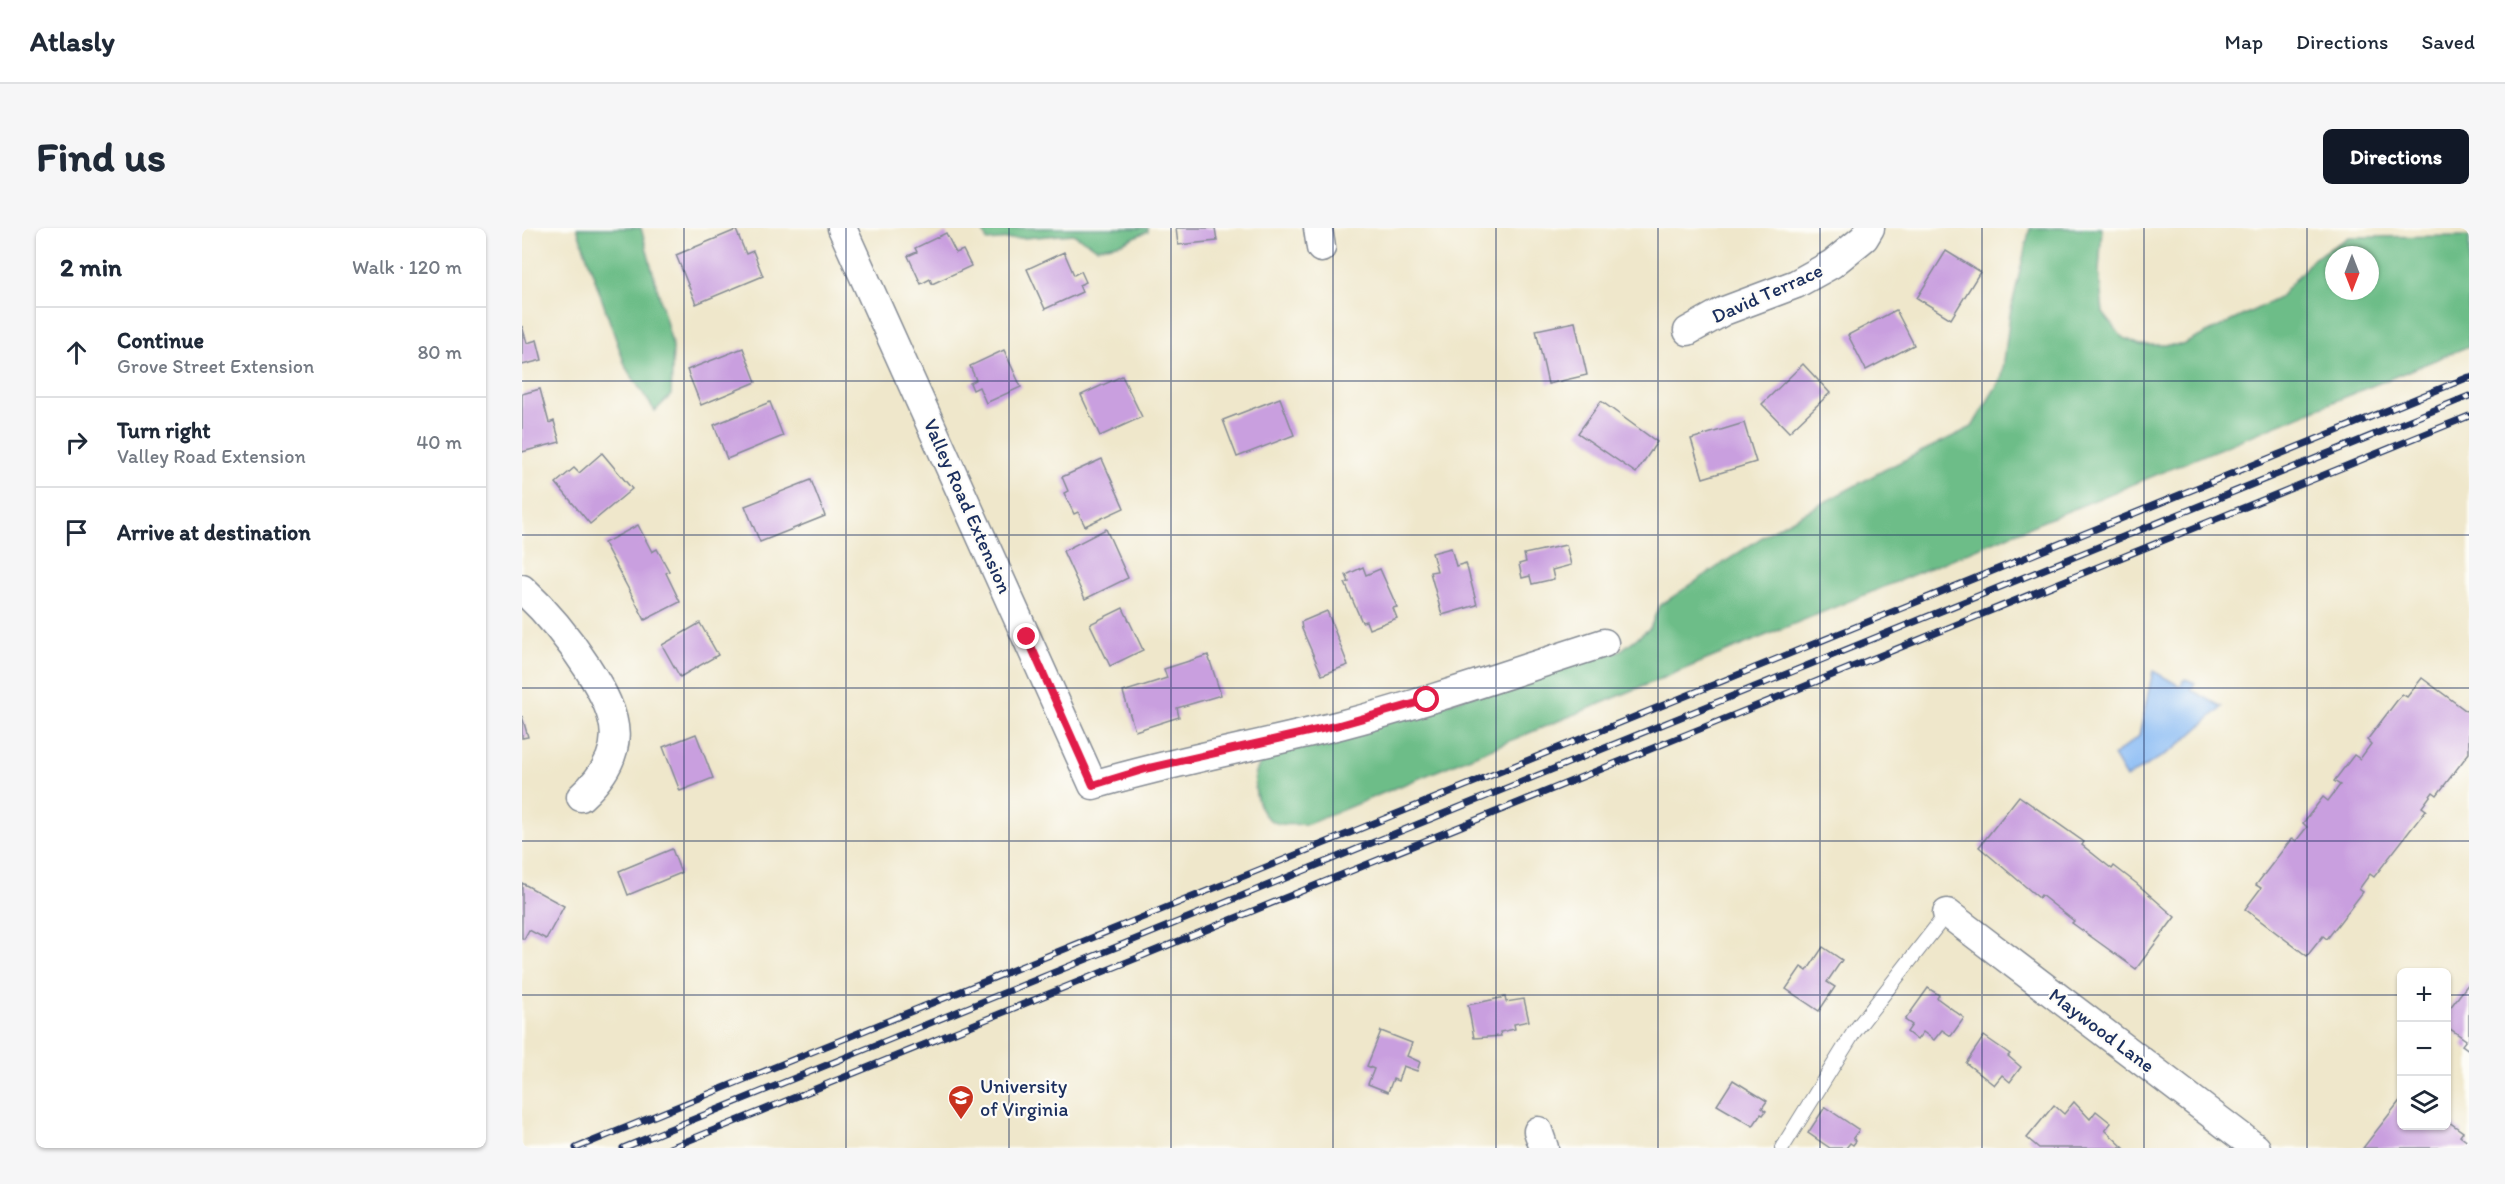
<!DOCTYPE html>
<meta charset="utf-8">
<style>
:root{--surface:#fff;--page:#f6f6f7;--text:#1f2937;--muted:#747a83;--line:#e0e1e3;--accent:#111827}
body{margin:0;font-family:Itim,sans-serif;background:var(--page);color:var(--text)}
.controls{position:absolute;right:18px;bottom:18px;display:grid;overflow:hidden;border-radius:9px;box-shadow:0 2px 4px #0004}
.controls button{width:54px;height:54px;display:grid;place-items:center;padding:0;border:0;border-bottom:2px solid var(--line);background:var(--surface);color:var(--text);font:30px sans-serif}
.compass{position:absolute;left:1803px;top:18px;width:54px;height:54px;border-radius:50%;background:var(--surface);box-shadow:0 2px 4px #0004;rotate:180deg}
.stop{position:absolute;width:18px;height:18px;margin:-14px;border:4px solid #e11d48;border-radius:50%;background:#fff}
.stop.end{background:#e11d48;border-color:#fff;box-shadow:0 2px 6px #0008}
.list{margin:0;padding:0;list-style:none}
h2{display:flex;justify-content:space-between;align-items:center;height:78px;margin:0;padding:0 24px;font-size:26px}
h2 small{font-size:20px;font-weight:400;color:var(--muted)}
.list li{display:grid;grid-template-columns:39px 1fr auto;gap:18px;align-items:center;box-sizing:border-box;height:90px;padding:0 24px;border-top:2px solid var(--line)}
.list b{display:block;font-size:22px;white-space:nowrap}
.list p{margin:0;font-size:20px;white-space:nowrap;color:var(--muted)}
.list em{font-size:20px;font-style:normal;color:var(--muted)}
.icon{flex:none;width:33px;height:33px;fill:none;stroke:currentColor;stroke-width:2;stroke-linecap:round;stroke-linejoin:round}
.map{position:relative;flex:none;width:1947px;height:920px;overflow:hidden;border-radius:9px}
header{display:flex;align-items:center;gap:36px;box-sizing:border-box;height:84px;padding:0 30px;background:var(--surface);border-bottom:2px solid var(--line)}
header strong{font-size:28px}
nav{display:flex;gap:33px;margin-inline-start:auto;font-size:21px}
.intro{display:flex;align-items:center;justify-content:space-between;box-sizing:border-box;height:144px;padding:0 36px}
h1{margin:0;font-size:42px}
.button{padding:15px 27px;border-radius:9px;background:var(--accent);color:#fff;font-size:21px;font-weight:700}
main{display:flex;gap:36px;padding:0 36px}
aside{flex:1;background:var(--surface);border-radius:9px;box-shadow:0 2px 4px #0004}
.map>svg:first-child{display:block}
</style>
<header>
<strong>Atlasly</strong>
<nav><a>Map</a><a>Directions</a><a>Saved</a></nav>
</header>
<div class="intro"><h1>Find us</h1><a class="button">Directions</a></div>
<main>
<aside>
<h2>2 min<small>Walk · 120 m</small></h2>
<ul class="list">
<li><svg class="icon" aria-label="ahead" viewBox="0 0 24 24"><path d="M12 20V5M6 11l6-6 6 6"/></svg><div><b>Continue</b><p>Grove Street Extension</p></div><em>80 m</em></li>
<li><svg class="icon" aria-label="right" viewBox="0 0 24 24"><path d="M7 20v-9h11M14 6l5 5-5 5"/></svg><div><b>Turn right</b><p>Valley Road Extension</p></div><em>40 m</em></li>
<li><svg class="icon" aria-label="arrive" viewBox="0 0 24 24"><path d="M6 21V4h12l-3 4 3 4H6"/></svg><div><b>Arrive at destination</b></div></li>
</ul>
</aside>
<div class="map">
<svg width="1947" height="920" viewBox="0 0 1947 920">
<rect width="100%" height="100%" fill="#fdfcf7"/>
<filter id="ink" filterUnits="userSpaceOnUse"><feTurbulence type="fractalNoise" baseFrequency=".0167" numOctaves="2"/><feDisplacementMap in="SourceGraphic" scale="12" xChannelSelector="R" yChannelSelector="G"/><feConvolveMatrix kernelMatrix="1 2 1 2 8 2 1 2 1" color-interpolation-filters="sRGB"/></filter>
<filter id="wash" filterUnits="userSpaceOnUse"><feTurbulence type="fractalNoise" baseFrequency=".008" numOctaves="4" result="noise"/><feDisplacementMap in="SourceGraphic" scale="24" xChannelSelector="R" yChannelSelector="G"/><feGaussianBlur stdDeviation="1.35" result="paint"/><feColorMatrix in="noise" values="0 0 0 0 0 0 0 0 0 0 0 0 0 0 0 0 0 1.4 0 .05"/><feComposite in="paint" operator="in"/></filter>
<g filter="url(#wash)">
<rect width="100%" height="100%" fill="#efe7cb"/>
<g fill="#6dbd88" stroke="#447673" stroke-width="1.5" fill-rule="evenodd">
<polygon points="55,0 119,0 151,119 149,167 133,183 104,140"/>
<polygon points="460,0 626,0 626,3 600,15 575,20 551,6 465,13"/>
<path d="M1508 0H1580L1577 44 1581 85 1600 109 1618 117H1660L1757 70 1791 31 1827 9 1947 8V118L786 596C775 596 758 599 748 592 734 582 727 548 739 535 743 531 751 529 756 527L1099 422 1128 400 1137 378 1251 302 1364 241 1450 199 1480 149 1488 86ZM1812 27H1848V63H1812Z"/>
</g>
<polygon fill="#87baf4" stroke="#5174a9" stroke-width="1.5" points="1631,443 1658,458 1663,451 1673,455 1669,462 1700,479 1654,520 1604,550 1591,528 1617,508"/>
<g id="blocks">
<g fill="#c99fdf">
<polygon points="654,0 693,0 695,13 656,17"/>
<polygon points="214,2 224,26 231,23 241,48 174,76 154,27"/>
<polygon points="424,5 434,25 441,22 449,38 410,56 408,51 399,56 386,28 395,24 393,20"/>
<polygon points="1424,23 1458,44 1429,91 1395,70"/>
<polygon points="542,24 552,47 559,43 564,54 557,57 560,64 523,81 505,41"/>
<polygon points="1374,82 1392,117 1344,142 1326,107"/>
<polygon points="1053,94 1065,147 1026,156 1014,102"/>
<polygon points="0,98 5,115 15,112 20,132 0,137"/>
<polygon points="221,120 234,154 179,177 165,142"/>
<polygon points="482,122 499,159 464,175 457,159 451,162 448,155 454,152 448,138"/>
<polygon points="1281,136 1308,165 1267,204 1240,176"/>
<polygon points="600,148 620,189 578,208 559,167"/>
<polygon points="18,161 27,195 32,193 38,214 0,224 0,166"/>
<polygon points="758,170 772,207 715,229 701,192"/>
<polygon points="1079,173 1135,214 1114,245 1056,205"/>
<polygon points="248,174 261,208 205,231 192,197"/>
<polygon points="1222,195 1234,234 1181,250 1169,211"/>
<polygon points="80,225 110,261 68,296 34,255 52,240 57,245"/>
<polygon points="580,231 602,280 563,298 556,284 552,286 542,265 546,263 540,249"/>
<polygon points="289,252 303,288 238,314 223,278"/>
<polygon points="116,297 130,324 135,321 147,343 144,345 158,374 123,392 82,315"/>
<polygon points="584,301 606,350 563,371 541,323"/>
<polygon points="1044,317 1049,337 1030,342 1032,351 1010,356 1008,348 1000,350 997,336 1004,334 1002,326"/>
<polygon points="929,320 934,338 944,335 955,377 920,387 908,344 915,343 910,325"/>
<polygon points="841,339 844,347 858,341 875,379 871,380 875,390 847,401 844,393 840,394 823,355 827,354 824,347"/>
<polygon points="601,380 621,422 588,438 568,396"/>
<polygon points="805,383 826,437 800,447 780,401 779,394"/>
<polygon points="178,395 196,427 158,449 140,417"/>
<polygon points="686,427 699,467 655,480 657,489 613,503 601,464 645,450 642,441"/>
<polygon points="1900,450 1947,485 1947,525 1915,567 1911,564 1900,579 1904,582 1852,649 1848,646 1837,661 1841,664 1805,711 1801,708 1785,728 1723,681 1739,660 1734,657 1770,610 1774,613 1785,599 1781,595 1801,569 1806,573 1818,557 1812,553 1832,527 1838,531 1849,516 1845,512 1880,466 1885,469"/>
<polygon points="0,488 6,509 0,510"/>
<polygon points="174,506 191,550 158,563 141,519"/>
<polygon points="1497,568 1562,614 1560,617 1590,641 1592,638 1614,655 1653,689 1614,741 1550,695 1552,693 1519,667 1517,670 1457,619"/>
<polygon points="150,621 159,645 106,667 97,643"/>
<polygon points="0,655 42,678 24,711 7,702 2,711 0,710"/>
<polygon points="1301,719 1320,732 1305,754 1313,759 1297,783 1264,761 1279,739 1285,743"/>
<polygon points="1947,755 1947,822 1940,817 1944,812 1924,798 1924,785"/>
<polygon points="1406,760 1417,767 1415,770 1442,790 1429,808 1420,802 1412,812 1401,804 1395,812 1385,804 1390,797 1383,792"/>
<polygon points="983,769 984,774 1002,771 1007,793 992,796 993,801 978,804 979,808 952,810 946,777"/>
<polygon points="859,803 890,815 885,828 898,834 895,843 881,838 876,853 871,851 866,864 846,856 852,841 845,838"/>
<polygon points="1462,808 1488,826 1486,828 1499,839 1488,854 1480,847 1472,857 1444,835"/>
<polygon points="1211,852 1245,873 1240,880 1244,883 1241,887 1239,886 1231,898 1195,877"/>
<polygon points="1880,870 1880,898 1924,898 1924,892 1941,904 1938,908 1947,915 1947,920 1841,920"/>
<polygon points="1552,874 1568,891 1574,883 1589,895 1583,902 1602,920 1517,920 1505,910 1532,877 1542,886"/>
<polygon points="1303,879 1337,902 1331,910 1334,913 1331,917 1328,915 1324,920 1308,920 1286,905"/>
</g>
</g>
</g>
<g filter="url(#ink)">
<use href="#blocks" fill-opacity="0" stroke="#858b94" stroke-width="1.5"/>
<g fill="none" stroke-linecap="round" stroke-linejoin="round">
<defs>
<polyline id="lane" points="1260,920 1332,804 1425,685"/>
<g id="street">
<path d="M320 0 571 557C652 533 735 518 818 497 907 474 994 443 1082 415"/>
<polyline points="796,0 799,20"/>
<polyline points="1166,103 1202,83 1274,56 1310,36 1342,10 1348,0"/>
<path d="M0 361C25 384 47 411 65 439 98 490 108 524 59 569"/>
<polyline points="1425,685 1734,920"/>
<polyline points="1016,903 1022,920"/>
</g>
</defs>
<use href="#lane" stroke="#858b94" stroke-width="16"/>
<use href="#street" stroke="#858b94" stroke-width="31"/>
<use href="#lane" stroke="#fff" stroke-width="14"/>
<use href="#street" stroke="#fff" stroke-width="28"/>
<defs>
<g id="rail">
<polyline points="54,920 1947,149"/>
<polyline points="101,920 1947,168"/>
<polyline points="148,920 1947,188"/>
</g>
</defs>
<use href="#rail" stroke="#1b2f5e" stroke-width="7"/>
<use href="#rail" stroke="#fdfcf7" stroke-width="4.5" stroke-dasharray="14" stroke-linecap="butt"/>
</g>
</g>
<g fill="none" stroke-linecap="round" stroke-linejoin="round" filter="url(#ink)">
<polyline stroke="#e11d48" stroke-width="8" points="505,409 571,557 627,540 817,497 905,472"/>
</g>
<path fill="none" stroke="#1b2f5e" stroke-width="1.5" stroke-opacity="0.55" d="M162 0V920M324 0V920M487 0V920M649 0V920M811 0V920M974 0V920M1136 0V920M1298 0V920M1460 0V920M1622 0V920M1785 0V920M0 153H1947M0 307H1947M0 460H1947M0 613H1947M0 767H1880M1924 767H1947"/>
<defs>
<symbol id="university-pin" viewBox="-11 -11 22 30"><path d="M0 17L-7.5 6A9.5 9.5 0 1 1 7.5 6Z" fill="#c8321e" stroke="#fdfcf7"/><path d="M0-5L7-2L0 1L-7-2ZM-4 1L0 2.5L4 1V4Q0 6-4 4Z" fill="#fff"/></symbol>
</defs>
<g fill-rule="evenodd">
<use href="#university-pin" x="424" y="855" width="30" height="40"/>
</g>
<g text-anchor="middle" dominant-baseline="central" stroke-width="4.5" stroke-linejoin="round" paint-order="stroke">
<g font-size="20" fill="#1b2f5e" stroke="#fdfcf7">
<text transform="translate(1245 65) rotate(-24)">David Terrace</text>
<text transform="translate(446 278) rotate(66)">Valley Road Extension</text>
<text transform="translate(1580 802) rotate(37)">Maywood Lane</text>
</g>
<g font-size="20" fill="#1b2f5e" stroke="#fdfcf7" text-anchor="start">
<text x="458" y="858">University<tspan x="458" dy="23">of Virginia</tspan></text>
</g>
</g>
</svg>
<div class="controls">
<button>+</button>
<button>−</button>
<button><svg class="icon" aria-label="layers" viewBox="0 0 24 24"><path d="M12 4l9 5-9 5-9-5zM3 14l9 5 9-5"/></svg></button>
</div>
<svg class="compass" viewBox="-18 -18 36 36"><path d="M0-13l5 13h-10z" fill="#e53935"/><path d="M0 13l5-13h-10z" fill="#747a83"/></svg>
<div class="stop" style="left:905px;top:472px"></div>
<div class="stop end" style="left:505px;top:409px"></div>
</div>
</main>
